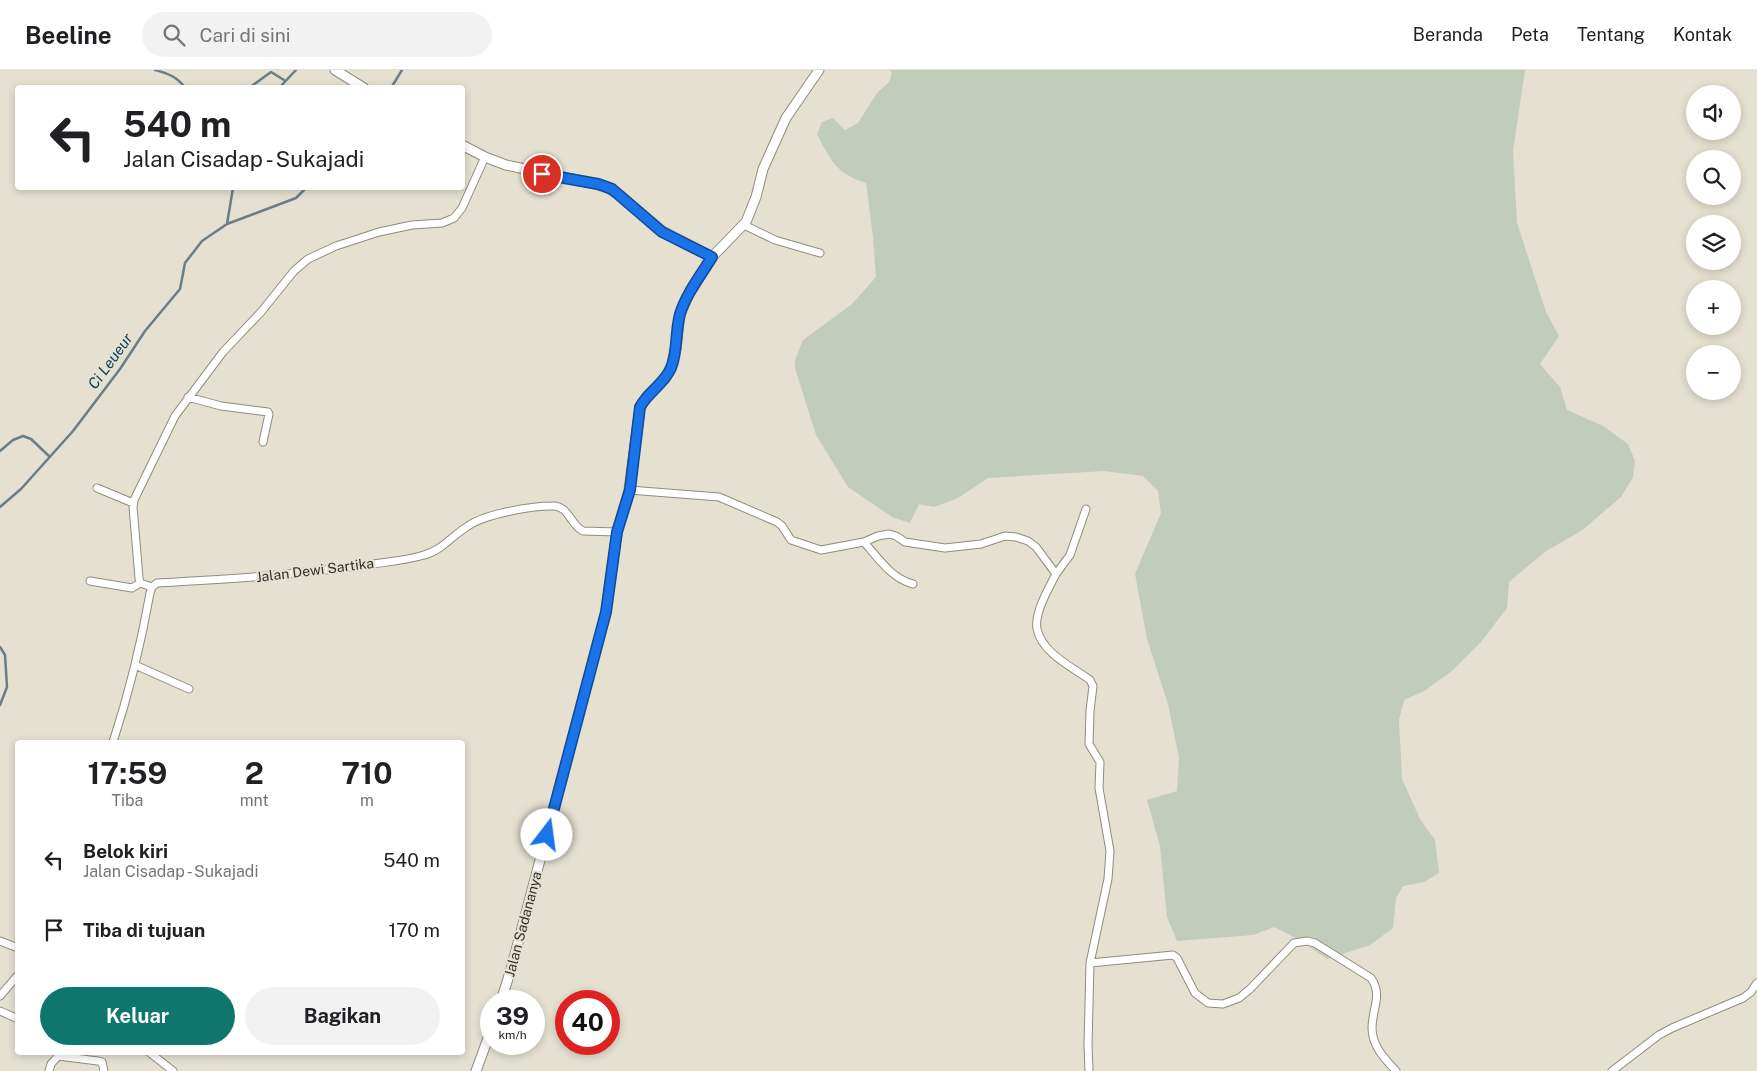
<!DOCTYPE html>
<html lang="id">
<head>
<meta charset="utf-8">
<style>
	:root { --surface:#fff; --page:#f2f2f2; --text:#202124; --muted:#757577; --line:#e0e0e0; --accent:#0f766e }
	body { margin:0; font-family:"Public Sans",sans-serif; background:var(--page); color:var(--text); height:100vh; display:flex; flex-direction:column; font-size:19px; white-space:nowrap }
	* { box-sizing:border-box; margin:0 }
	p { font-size:16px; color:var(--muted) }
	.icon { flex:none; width:28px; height:28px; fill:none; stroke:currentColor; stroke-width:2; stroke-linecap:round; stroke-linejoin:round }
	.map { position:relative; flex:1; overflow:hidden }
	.drawer { position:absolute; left:15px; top:670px; width:450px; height:315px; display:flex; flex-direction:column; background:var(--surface); border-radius:5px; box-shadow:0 2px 8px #0003 }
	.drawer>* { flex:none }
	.hud { position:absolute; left:15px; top:15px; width:450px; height:105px; border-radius:5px; box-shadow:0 2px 8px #0003; background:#fff; color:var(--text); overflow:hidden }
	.fabs { position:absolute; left:1686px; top:15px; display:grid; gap:10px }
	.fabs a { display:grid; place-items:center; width:55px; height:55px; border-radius:50%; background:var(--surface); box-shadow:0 2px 8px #0003; font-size:25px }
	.speed { position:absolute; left:480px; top:920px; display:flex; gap:10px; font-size:25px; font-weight:700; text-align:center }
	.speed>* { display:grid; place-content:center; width:65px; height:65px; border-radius:50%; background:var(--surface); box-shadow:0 2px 8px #0003; line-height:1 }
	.speed small { font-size:12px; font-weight:400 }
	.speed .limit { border:8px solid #d22; background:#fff; color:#111 }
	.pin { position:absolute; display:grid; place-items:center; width:42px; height:42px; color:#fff; margin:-21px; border:2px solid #fff; border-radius:50%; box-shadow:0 1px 5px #0007 }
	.me { position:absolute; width:55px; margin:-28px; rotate:15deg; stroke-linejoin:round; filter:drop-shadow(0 0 4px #0008) }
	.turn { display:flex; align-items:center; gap:18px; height:105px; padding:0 25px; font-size:22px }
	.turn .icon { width:65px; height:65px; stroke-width:2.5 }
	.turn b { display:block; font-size:35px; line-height:42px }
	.eta { display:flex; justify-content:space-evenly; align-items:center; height:85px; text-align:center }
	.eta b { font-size:30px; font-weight:700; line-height:35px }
	.cta { display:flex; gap:10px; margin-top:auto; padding:10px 25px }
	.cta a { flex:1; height:58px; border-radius:30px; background:var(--accent); color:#fff; font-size:20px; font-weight:700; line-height:58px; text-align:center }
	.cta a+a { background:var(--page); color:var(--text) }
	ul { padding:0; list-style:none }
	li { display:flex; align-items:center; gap:15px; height:70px; padding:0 25px }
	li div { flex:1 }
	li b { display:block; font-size:19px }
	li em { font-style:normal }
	header { display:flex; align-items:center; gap:30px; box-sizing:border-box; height:70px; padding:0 25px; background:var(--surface); border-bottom:1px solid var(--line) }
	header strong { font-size:24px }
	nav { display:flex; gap:28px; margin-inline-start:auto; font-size:18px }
	.search { width:350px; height:45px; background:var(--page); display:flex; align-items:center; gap:12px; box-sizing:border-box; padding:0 18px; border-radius:28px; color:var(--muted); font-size:19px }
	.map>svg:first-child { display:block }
	.green { fill:#c1ccba }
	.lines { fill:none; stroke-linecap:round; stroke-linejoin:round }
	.stream { stroke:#6a7e8a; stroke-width:2.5 }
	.minor-casing { stroke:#908c7d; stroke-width:9 }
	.tertiary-casing { stroke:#908c7d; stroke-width:11 }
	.minor { stroke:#fff; stroke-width:7 }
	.tertiary { stroke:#fff; stroke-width:9 }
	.route-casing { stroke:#114b97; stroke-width:12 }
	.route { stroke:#1a73e8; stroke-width:9 }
	.labels { text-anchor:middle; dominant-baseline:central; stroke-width:4.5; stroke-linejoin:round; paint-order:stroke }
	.street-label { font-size:14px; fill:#313029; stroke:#e5e0d0 }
	.water-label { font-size:15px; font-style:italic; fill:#053e5c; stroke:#e5e0d0 }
</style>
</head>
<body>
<header>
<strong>Beeline</strong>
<div class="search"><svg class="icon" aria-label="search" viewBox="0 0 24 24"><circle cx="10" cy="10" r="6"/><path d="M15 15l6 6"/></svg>Cari di sini</div>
<nav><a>Beranda</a><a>Peta</a><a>Tentang</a><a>Kontak</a></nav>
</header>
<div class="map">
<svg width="1757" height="1001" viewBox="0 0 1757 1001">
	<rect width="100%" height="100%" fill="#e5e0d0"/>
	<path class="green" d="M890,0H1525L1513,81L1517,153L1546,242L1559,266L1540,294L1560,317L1567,340L1603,356L1628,374L1635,391L1633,407L1621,427L1581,461L1546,481L1509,512L1507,538L1481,572L1452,601L1424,621L1404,630L1399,650L1402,709L1420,749L1435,770L1439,803L1424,812L1403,816L1396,828L1393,858L1370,875L1327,889L1298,869L1274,857L1253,865L1177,871L1167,847L1160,776L1147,730L1177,721L1179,688L1168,634L1147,569L1135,504L1161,443L1158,421L1143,406L1104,401L988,408L958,428L934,437L919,434L910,453L892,447L848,417L816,365L795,298V290L803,270L852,234L876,207L873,167L866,113C837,104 830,90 817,64L822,52L833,48L845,60L858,53L877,23L889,12L892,3Z"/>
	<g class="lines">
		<path class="stream" d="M155,0C167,3 178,7 185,18
			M249,18L271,2L284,10
			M279,18L296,0
			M391,18L402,0
			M227,154L233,118
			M0,381L13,370L23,366L31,369L50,387
			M0,437L21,419L73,361L120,299L145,261L180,219L185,193L202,171L227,154L296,128L306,118
			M0,577L5,585L7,617L0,635"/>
		<defs>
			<path id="minor" d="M744,155L775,170L820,183
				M188,327L221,336L268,342L269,344L263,372
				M97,418L133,433
				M629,420L719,427L777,452L782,456L791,470L821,480L864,472L878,466L889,464L896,466L905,472L945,478L981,474L1005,466L1016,467L1028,471L1036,477L1056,504C1049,518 1034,543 1037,559C1042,583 1072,597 1090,610L1093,616L1090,641L1089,674L1100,692L1099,718L1110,781L1108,809L1090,893L1088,975L1089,1001
				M864,472C878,488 892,509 913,514
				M1056,504L1070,485L1086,439
				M90,511L132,518L140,513
				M152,517L140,513L139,508L133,437L134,430L175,346L223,282L261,242L294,201L308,189L336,176L379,162L412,155L442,153L454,148L462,138L485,87
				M135,595L189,619
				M113,672C129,623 141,574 150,523L152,517L157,513C228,509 295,505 365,495C384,492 405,491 424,485C441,481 453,465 468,456C485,444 531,436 552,436C569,435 570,455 583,461L617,462
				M0,871L18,878
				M1090,893L1173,885L1177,888L1195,923L1208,933L1223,934L1239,928L1250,919L1294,873L1307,871L1315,873L1371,908C1383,925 1372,939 1372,958C1372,976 1385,989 1396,1001
				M0,926L18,905
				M0,941L18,949
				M149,982L173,1001
				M58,986L98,991L102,992L104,1001
				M49,1001L51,994L61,983
				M1612,1001L1659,965L1672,958L1743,928L1751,922L1757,913"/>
			<path id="tertiary" d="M335,0L364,18
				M462,75L485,87L506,95L605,116L621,126L662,161L712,187
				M501,931L511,899L606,542L617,462L629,420L640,337L647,326L665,309L672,294L676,279L680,244L689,224L712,187L746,152L756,127L763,99L786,48L819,0
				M476,1001L491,960"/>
		</defs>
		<use href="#minor" class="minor-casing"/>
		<use href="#tertiary" class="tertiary-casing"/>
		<use href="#minor" class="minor"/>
		<use href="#tertiary" class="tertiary"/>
	</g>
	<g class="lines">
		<defs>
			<path id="route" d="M542,104L598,114L612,119L662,162L712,187C701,205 686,224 680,244C675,262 678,281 671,298C664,314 648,322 640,337L630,420L617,462L606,542L547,765"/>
		</defs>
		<use href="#route" class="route-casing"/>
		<use href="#route" class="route"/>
	</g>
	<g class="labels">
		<g class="street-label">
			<text transform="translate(315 500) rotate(-7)">Jalan Dewi Sartika</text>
			<text transform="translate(523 854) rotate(-75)">Jalan Sadananya</text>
		</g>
		<g class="water-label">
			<text transform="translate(110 291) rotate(-54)">Ci Leueur</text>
		</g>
	</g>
</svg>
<div class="fabs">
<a><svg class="icon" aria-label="sound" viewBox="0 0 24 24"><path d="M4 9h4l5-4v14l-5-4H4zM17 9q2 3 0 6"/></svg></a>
<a><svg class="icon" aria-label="search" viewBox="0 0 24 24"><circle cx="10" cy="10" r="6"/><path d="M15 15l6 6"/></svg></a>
<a><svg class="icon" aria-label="layers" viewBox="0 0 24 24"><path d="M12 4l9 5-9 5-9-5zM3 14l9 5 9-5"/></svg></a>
<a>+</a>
<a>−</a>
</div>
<div class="speed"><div>39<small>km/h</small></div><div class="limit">40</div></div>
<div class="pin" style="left:542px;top:104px;background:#d93025"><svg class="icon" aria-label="arrive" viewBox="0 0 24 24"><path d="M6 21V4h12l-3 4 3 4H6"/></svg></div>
<svg class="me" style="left:547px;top:765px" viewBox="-20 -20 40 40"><circle r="19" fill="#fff"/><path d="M0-13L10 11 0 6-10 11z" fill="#1a73e8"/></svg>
<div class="hud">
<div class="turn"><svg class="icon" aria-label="left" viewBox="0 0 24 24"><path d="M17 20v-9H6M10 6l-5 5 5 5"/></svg><div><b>540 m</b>Jalan Cisadap - Sukajadi</div></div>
</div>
<section class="drawer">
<div class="eta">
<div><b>17:59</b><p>Tiba</p></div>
<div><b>2</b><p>mnt</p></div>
<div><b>710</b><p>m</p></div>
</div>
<ul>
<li><svg class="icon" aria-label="left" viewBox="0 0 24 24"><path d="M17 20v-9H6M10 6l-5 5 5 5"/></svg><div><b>Belok kiri</b><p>Jalan Cisadap - Sukajadi</p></div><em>540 m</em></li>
<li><svg class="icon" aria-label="arrive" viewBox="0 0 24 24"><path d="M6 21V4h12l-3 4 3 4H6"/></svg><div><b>Tiba di tujuan</b></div><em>170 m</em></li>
</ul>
<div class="cta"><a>Keluar</a><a>Bagikan</a></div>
</section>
</div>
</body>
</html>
